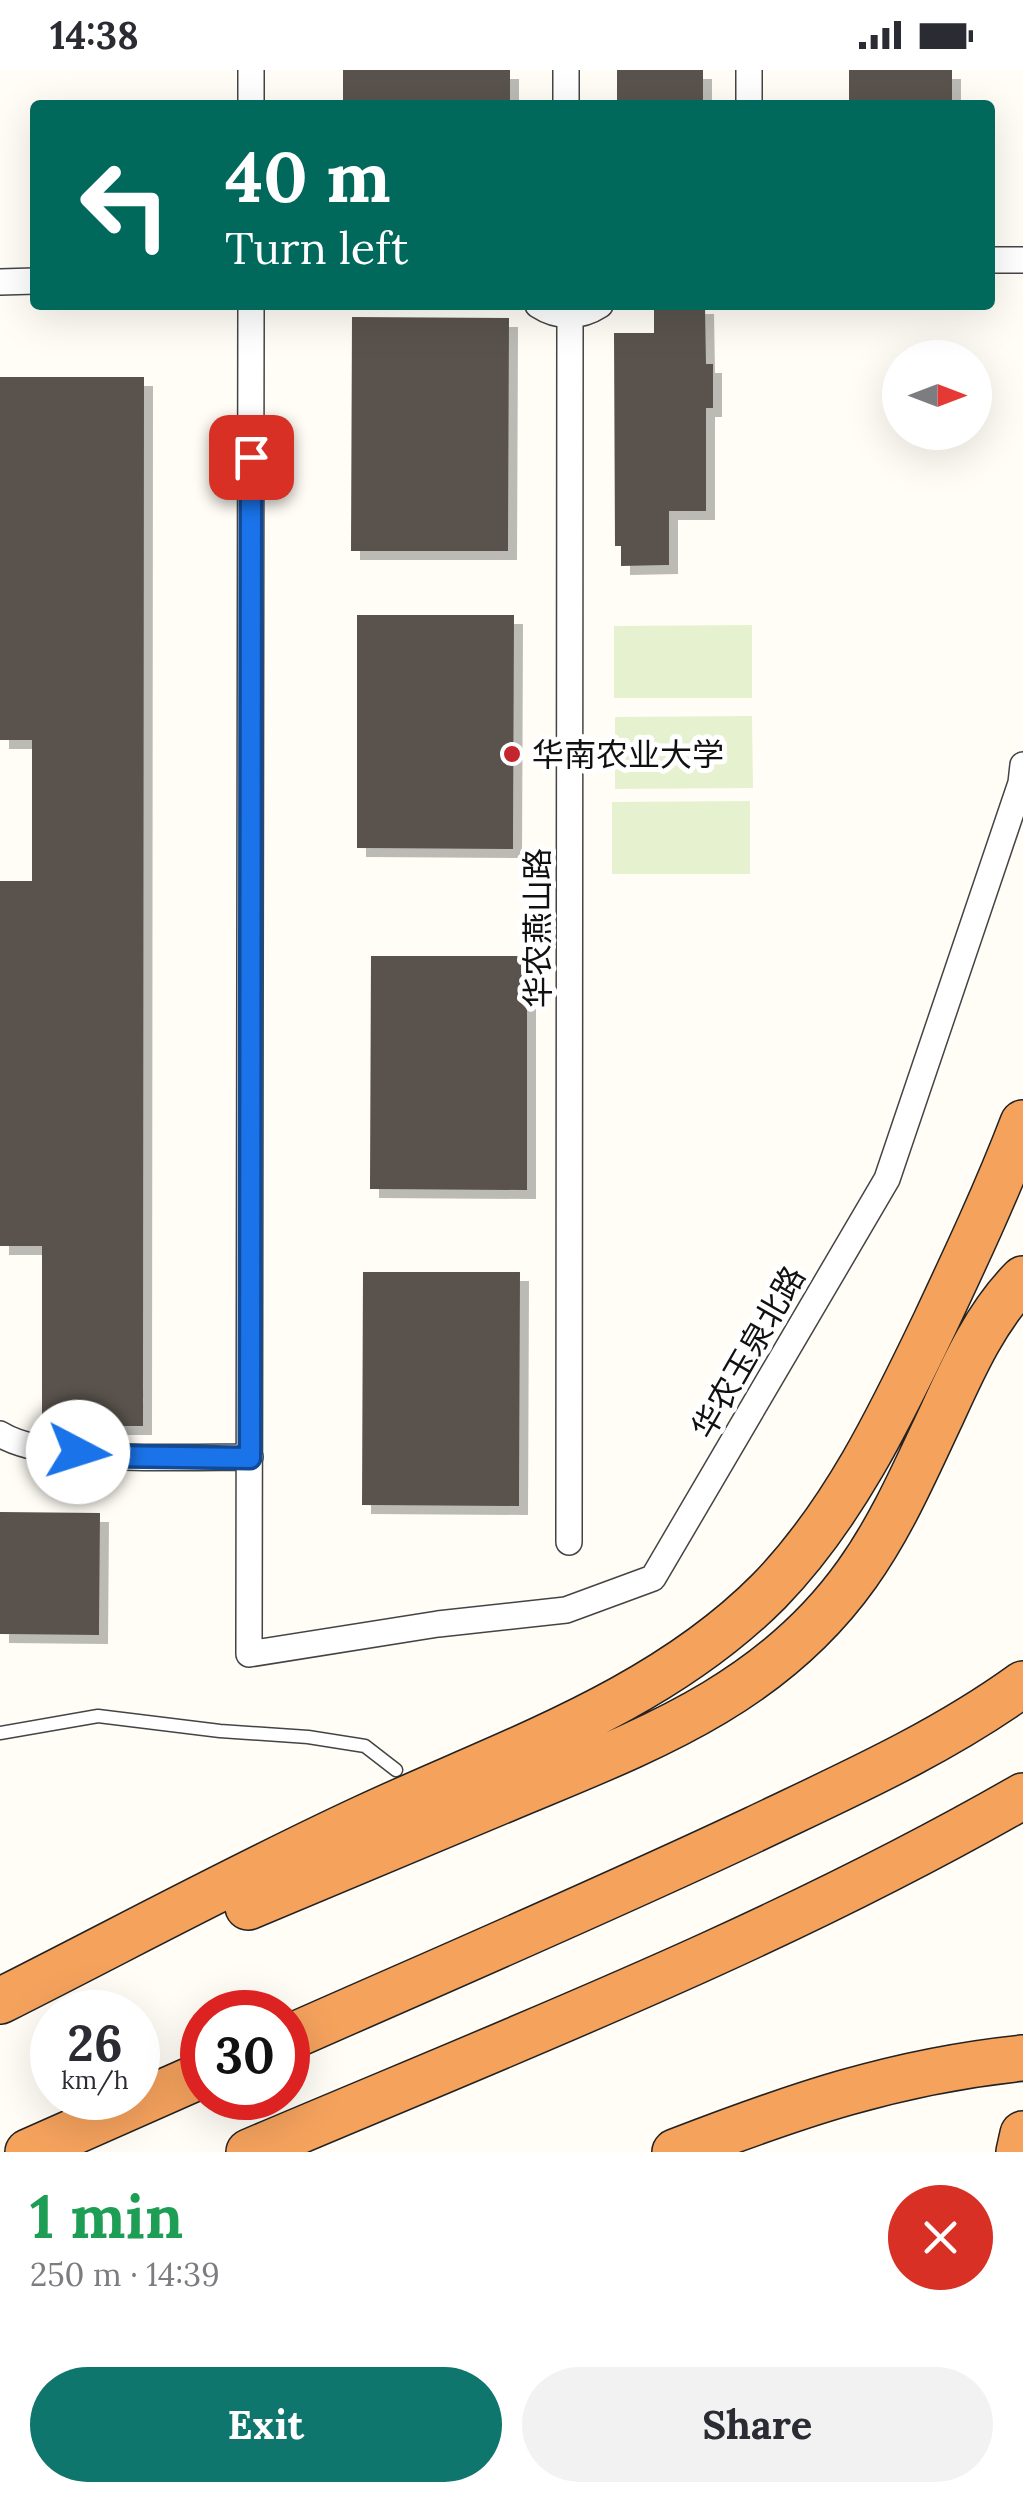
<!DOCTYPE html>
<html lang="en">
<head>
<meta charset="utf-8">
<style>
	:root { --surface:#fff; --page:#f2f2f3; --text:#2b2b33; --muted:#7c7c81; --accent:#0f766e }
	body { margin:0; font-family:Lora,"Noto Sans SC",serif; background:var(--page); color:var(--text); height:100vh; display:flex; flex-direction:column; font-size:38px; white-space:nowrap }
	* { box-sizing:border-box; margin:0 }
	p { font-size:32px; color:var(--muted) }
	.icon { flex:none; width:55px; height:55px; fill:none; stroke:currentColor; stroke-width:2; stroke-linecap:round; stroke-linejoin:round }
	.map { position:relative; height:2082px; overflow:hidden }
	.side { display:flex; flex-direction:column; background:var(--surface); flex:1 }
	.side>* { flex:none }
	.banner { position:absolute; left:30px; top:30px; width:965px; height:210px; border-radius:10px; box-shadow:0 10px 40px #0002; background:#00695c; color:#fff; overflow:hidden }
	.needle { width:65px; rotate:90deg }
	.controls { position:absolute; left:882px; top:270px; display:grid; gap:20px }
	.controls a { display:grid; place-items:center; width:110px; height:110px; border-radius:50%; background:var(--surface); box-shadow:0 10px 40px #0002; font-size:50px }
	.speed { position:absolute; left:30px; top:1920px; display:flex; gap:20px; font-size:50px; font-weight:700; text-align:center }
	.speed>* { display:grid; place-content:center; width:130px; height:130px; border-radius:50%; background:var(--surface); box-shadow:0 10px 40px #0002; line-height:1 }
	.speed small { font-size:25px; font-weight:400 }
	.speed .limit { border:15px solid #d22; background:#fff; color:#111 }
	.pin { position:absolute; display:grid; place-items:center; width:85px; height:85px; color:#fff; margin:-42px; border-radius:20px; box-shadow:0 5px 15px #0006 }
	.me { position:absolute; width:110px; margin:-55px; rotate:95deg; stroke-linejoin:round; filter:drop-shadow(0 0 8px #0008) }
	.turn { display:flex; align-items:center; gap:35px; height:210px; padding:0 30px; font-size:45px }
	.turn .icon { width:130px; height:130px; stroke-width:2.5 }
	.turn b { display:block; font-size:70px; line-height:85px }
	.round { display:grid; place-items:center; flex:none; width:105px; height:105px; border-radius:52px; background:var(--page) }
	.summary { display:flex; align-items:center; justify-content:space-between; height:170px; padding:0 30px }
	h1 { font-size:60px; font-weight:700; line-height:75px; color:#1e9e55 }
	.action { display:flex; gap:20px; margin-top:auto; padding:20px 30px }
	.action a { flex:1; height:115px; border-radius:60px; background:var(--accent); color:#fff; font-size:40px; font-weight:700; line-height:115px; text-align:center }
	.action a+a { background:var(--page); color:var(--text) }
	.status { display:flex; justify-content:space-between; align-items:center; height:70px; padding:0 50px; background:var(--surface); direction:ltr }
	.status svg { height:28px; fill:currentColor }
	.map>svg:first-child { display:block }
	.pitch { fill:#e6f2cf }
	.building { fill:#5a524d; filter:url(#shadow) }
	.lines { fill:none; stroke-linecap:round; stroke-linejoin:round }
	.lane-casing { stroke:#444; stroke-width:15 }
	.street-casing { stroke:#444; stroke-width:28 }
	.highway-casing { stroke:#222; stroke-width:48 }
	.lane { stroke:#fff; stroke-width:12 }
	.street { stroke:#fff; stroke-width:25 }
	.highway { stroke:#f5a25d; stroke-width:45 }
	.route-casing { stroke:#114b97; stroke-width:25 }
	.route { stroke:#1a73e8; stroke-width:18 }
	.poi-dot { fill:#c4262e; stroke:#fff; stroke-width:4 }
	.labels { text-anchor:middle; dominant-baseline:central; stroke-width:10; stroke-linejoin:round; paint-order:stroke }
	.poi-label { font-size:32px; fill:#111; stroke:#fff; text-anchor:start }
	.street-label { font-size:32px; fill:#111; stroke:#fff }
</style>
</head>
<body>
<div class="status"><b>14:38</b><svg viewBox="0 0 49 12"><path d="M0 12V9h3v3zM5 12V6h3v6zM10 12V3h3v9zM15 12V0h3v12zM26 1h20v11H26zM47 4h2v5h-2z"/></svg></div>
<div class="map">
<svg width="1023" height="2082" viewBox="0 0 1023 2082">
	<defs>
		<filter id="shadow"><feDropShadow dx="9" dy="9" stdDeviation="0" flood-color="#0004"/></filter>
	</defs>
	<rect width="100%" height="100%" fill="#fffdf5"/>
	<path class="pitch" d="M752,555V628H614V556Z
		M752,646L753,718L615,719V647Z
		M750,731V804H612V732Z"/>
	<path class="building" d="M343,0H510V35H343Z
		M617,0H703V35H617Z
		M849,0H952V35H849Z
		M654,235H705L706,294H713V338H706V441H669V495L621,496V476H615L614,263H654Z
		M352,247L509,248L508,481H351Z
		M0,307H144L143,1356H42V1176H0V811H32V670H0Z
		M357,545H514L513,779L357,778Z
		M371,886H527V1120L370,1119Z
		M363,1202H520L519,1436L362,1435Z
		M0,1442L100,1443L99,1565L0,1564Z"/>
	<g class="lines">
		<defs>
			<path id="lane" d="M0,1663L98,1646L220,1661L308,1667L365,1676L396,1700"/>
			<path id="street" d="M566,0V35
				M251,35V0
				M749,35V0
				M990,190H1023
				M0,212L35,211
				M251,235L249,1584L438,1554L566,1540L653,1508L887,1109L1021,713L1023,695
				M538,235C558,248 580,248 600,235
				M0,1364C48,1394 189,1387 250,1387
				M569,1472L570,245"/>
			<path id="highway" d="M248,1837C334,1801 420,1765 506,1729C639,1673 769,1628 857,1504C892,1455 916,1399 942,1344C963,1298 986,1246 1023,1209
				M0,1931C121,1870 241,1805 364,1748C503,1683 658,1633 769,1521C843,1445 890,1347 935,1253C966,1187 997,1121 1023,1053
				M288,1968C444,1899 600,1832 755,1759C847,1715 940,1674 1023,1614
				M28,2082L202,2005
				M249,2082C510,1971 776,1868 1023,1726
				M675,2082C794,2036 895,2001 1023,1988
				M1019,2082L1023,2064"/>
		</defs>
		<use href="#lane" class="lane-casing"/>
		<use href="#street" class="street-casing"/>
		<use href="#highway" class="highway-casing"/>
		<use href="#lane" class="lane"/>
		<use href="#street" class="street"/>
		<use href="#highway" class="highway"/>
	</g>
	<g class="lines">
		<defs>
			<path id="route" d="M78,1382L109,1386L250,1388L251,387"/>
		</defs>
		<use href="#route" class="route-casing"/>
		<use href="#route" class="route"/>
	</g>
	<circle class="poi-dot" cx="512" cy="684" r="10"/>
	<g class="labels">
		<g class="poi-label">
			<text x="532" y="684">华南农业大学</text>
		</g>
		<g class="street-label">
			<text transform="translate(537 858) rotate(-90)">华农燕山路</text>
			<text transform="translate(748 1282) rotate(-60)">华农玉泉北路</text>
		</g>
	</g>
</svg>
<div class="controls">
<a><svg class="needle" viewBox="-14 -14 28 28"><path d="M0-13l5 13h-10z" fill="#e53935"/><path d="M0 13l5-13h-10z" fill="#7c7c81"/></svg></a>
</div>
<div class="speed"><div>26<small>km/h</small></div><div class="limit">30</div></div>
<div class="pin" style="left:251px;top:387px;background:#d93025"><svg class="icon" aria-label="arrive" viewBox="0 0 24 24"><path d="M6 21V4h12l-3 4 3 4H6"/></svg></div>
<svg class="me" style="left:78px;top:1382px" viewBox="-20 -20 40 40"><circle r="19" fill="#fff"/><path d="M0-13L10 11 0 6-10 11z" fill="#1a73e8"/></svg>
<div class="banner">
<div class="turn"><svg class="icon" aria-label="left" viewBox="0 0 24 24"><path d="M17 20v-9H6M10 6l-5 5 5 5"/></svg><div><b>40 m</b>Turn left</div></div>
</div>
</div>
<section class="side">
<div class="summary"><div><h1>1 min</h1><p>250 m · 14:39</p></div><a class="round" style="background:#d93025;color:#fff"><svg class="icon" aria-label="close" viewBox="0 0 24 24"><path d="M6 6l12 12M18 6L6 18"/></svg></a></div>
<div class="action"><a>Exit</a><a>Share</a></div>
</section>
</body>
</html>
